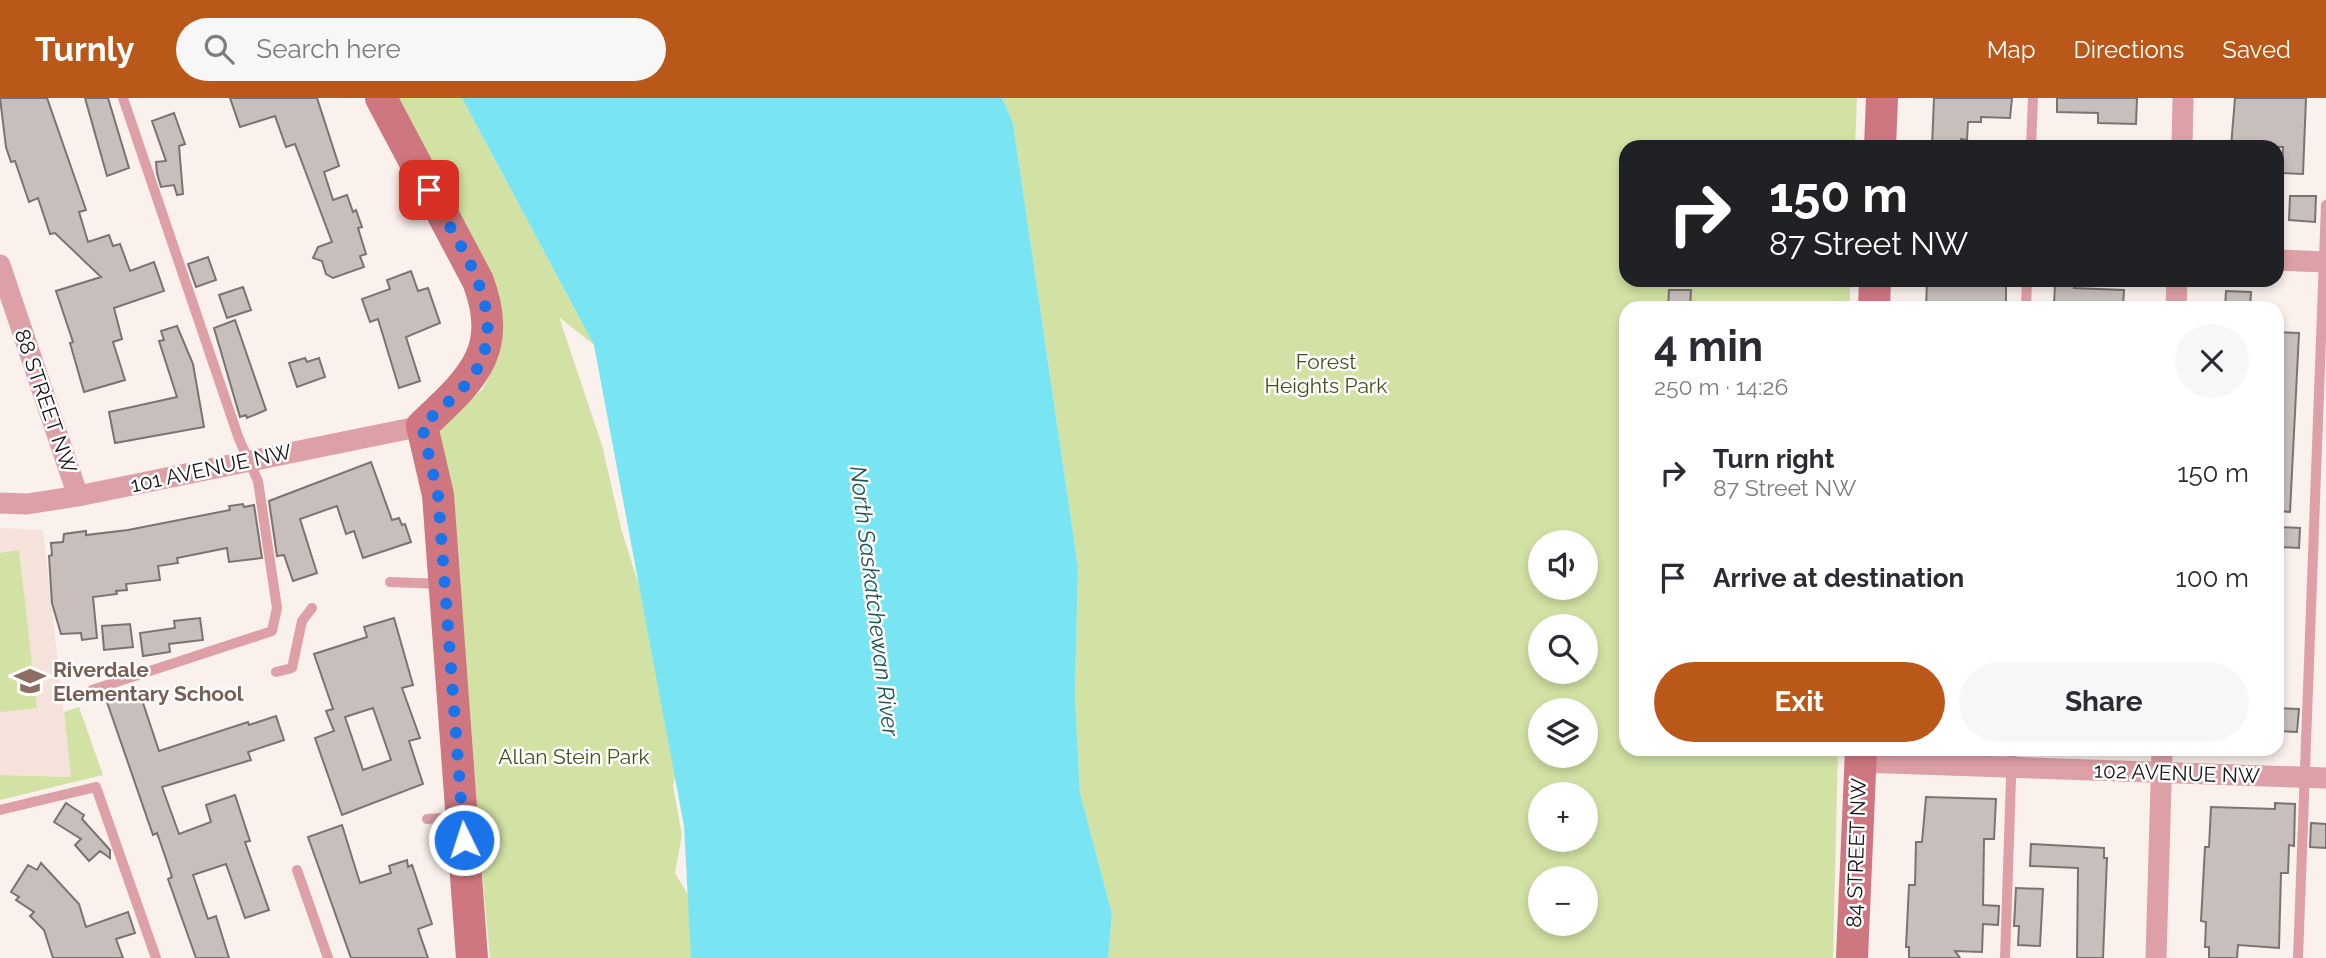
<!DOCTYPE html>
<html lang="en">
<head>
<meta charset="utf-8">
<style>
	:root { --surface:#fff; --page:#f7f7f7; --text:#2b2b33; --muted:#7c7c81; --accent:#b95818 }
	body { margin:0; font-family:Raleway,sans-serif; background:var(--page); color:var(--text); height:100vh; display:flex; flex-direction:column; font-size:26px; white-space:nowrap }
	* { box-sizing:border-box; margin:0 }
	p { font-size:23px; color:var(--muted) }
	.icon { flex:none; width:38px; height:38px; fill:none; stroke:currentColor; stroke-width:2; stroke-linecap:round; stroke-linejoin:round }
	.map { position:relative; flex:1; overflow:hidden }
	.details { position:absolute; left:1619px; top:203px; width:665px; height:455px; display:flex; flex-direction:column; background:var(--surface); border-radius:21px; box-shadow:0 4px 10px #0003 }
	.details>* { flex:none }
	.banner { position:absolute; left:1619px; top:42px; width:665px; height:147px; border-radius:21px; box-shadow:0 4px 10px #0003; background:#202124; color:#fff; overflow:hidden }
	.fabs { position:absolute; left:1528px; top:432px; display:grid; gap:14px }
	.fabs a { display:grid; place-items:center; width:70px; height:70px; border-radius:50%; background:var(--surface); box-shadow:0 4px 10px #0003; font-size:35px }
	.pin { position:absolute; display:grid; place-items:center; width:60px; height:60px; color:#fff; margin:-30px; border-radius:14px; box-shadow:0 4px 10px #0006 }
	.me { position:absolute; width:77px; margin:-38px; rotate:356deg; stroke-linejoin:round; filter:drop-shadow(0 0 5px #0008) }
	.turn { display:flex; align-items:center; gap:24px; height:147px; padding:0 35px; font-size:32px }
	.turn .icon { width:91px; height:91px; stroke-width:2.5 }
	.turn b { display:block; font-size:49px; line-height:60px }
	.round { display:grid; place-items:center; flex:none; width:74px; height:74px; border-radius:37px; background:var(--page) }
	.head { display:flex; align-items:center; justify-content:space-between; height:119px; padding:0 35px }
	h1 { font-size:42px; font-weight:700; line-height:52px }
	.primary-button { display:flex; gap:14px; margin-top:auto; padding:14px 35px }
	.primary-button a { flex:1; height:80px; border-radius:42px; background:var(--accent); color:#fff; font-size:28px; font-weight:700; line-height:80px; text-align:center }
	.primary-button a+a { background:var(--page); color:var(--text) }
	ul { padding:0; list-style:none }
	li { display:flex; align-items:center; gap:21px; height:105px; padding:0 35px }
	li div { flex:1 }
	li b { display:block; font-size:26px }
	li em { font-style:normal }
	header { display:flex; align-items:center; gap:42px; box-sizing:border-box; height:98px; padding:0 35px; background:var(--accent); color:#fff }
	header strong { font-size:33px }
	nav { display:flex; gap:38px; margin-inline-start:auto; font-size:24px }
	.search { width:490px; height:63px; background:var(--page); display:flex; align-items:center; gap:18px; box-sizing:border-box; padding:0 24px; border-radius:38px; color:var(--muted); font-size:26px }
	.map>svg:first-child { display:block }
	.built { fill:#f4e2db }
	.green { fill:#d2e2a4; fill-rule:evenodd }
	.water { fill:#79e5f2 }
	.building { fill:#c8bfbc; stroke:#7c7371; stroke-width:2; fill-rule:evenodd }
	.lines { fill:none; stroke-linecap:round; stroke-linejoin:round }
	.lane { stroke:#dda0a6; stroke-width:10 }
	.street { stroke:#dda0a6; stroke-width:21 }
	.secondary { stroke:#ce7781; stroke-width:32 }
	.route { stroke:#1a73e8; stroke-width:12; stroke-dasharray:0 21.6 }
	.labels { text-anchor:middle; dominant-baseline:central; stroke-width:5; stroke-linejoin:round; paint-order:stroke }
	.park-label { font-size:21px; fill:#455019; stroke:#fff }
	.street-label { font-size:21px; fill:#191615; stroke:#fff }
	.education-label { font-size:21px; font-weight:bold; fill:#785e54; stroke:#fff; text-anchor:start }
	.water-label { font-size:23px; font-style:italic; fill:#235459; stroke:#fff }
</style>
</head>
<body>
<header>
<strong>Turnly</strong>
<div class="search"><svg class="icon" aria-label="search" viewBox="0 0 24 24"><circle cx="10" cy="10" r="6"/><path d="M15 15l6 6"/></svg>Search here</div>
<nav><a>Map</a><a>Directions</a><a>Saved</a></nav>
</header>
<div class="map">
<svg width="2326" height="860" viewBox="0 0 2326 860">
	<rect width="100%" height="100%" fill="#faf0ec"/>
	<path class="built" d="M0,430L43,432L71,679L0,677Z"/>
	<path class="green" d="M398,0H462L594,247L559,219L602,347L622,434L654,535L676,674L673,688L682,737L675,775L690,800L694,860H490L471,655L436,343L445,323L483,291L499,258L497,189Z
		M1002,0H1857L1855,49H1626V182H1850V210H1626V651H1838L1833,860H1108L1112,816L1080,696L1075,599L1078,469L1013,25ZM1540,444H1586V490H1540ZM1540,528H1586V574H1540ZM1540,612H1586V658H1540ZM1540,696H1586V742H1540ZM1540,780H1586V826H1540Z
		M19,452L37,610L0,614V455Z
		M79,609L103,677L0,702V677L71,679L64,614Z"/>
	<path class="water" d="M462,0H1002L1013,25L1078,469L1075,599L1080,695L1112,816L1108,860H691L684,728L594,247Z"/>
	<path class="building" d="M0,0H47L86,112L79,114L88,144L109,137L113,148L120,146L130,173L154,164L164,193L114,210L122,241L113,244L125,282L84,294L70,245L73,244L56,193L101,179L55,135L50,136L38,100L29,104L15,63L11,64L6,49Z
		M85,0H108L129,70L107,78Z
		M230,0H317L339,68L324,74L333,102L347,97L353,114L356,112L362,129L358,130L366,156L360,158L364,169L333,180L326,176L322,163L313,160L318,149L332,144L295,46L286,49L275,18L240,29Z
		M1934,0H2012L2010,20L1981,19V24H1968L1967,42L1961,41L1960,49H1932Z
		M2057,0H2137L2136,26L2098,25V15L2057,14Z
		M2235,0H2306L2303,76L2282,75L2283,49H2231Z
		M174,15L185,46L179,48L183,96L177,97L174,87L161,89L157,75L156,64L166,63L152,23Z
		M2290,98H2316L2315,124L2289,122Z
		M208,159L216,182L196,189L188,166Z
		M411,173L418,193L428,190L440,225L406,239L420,283L399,290L378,221L370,224L362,201L390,191L387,182Z
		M1927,183L2006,185V210H1926Z
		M2055,186L2075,187L2074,190L2124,192L2123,210L2054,207Z
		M243,189L251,212L227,220L219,197Z
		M1669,192H1691L1690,210H1668Z
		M2226,193L2251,194L2250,210H2225Z
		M235,222L266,312L247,320L246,317L240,319L214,230Z
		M177,228L193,266L204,329L115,345L109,314L177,299L159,243L164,242L161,233Z
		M2277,234L2299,235L2290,414L2277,413Z
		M305,260L307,264L319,260L325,279L297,289L289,265Z
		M371,364L392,422L399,420L402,427L405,426L411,444L363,460L354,433L346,436L337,408L300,421L317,475L293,483L284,457L277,458L269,403Z
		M243,406L244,409L254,407L262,460L229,464L227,450L177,460L178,465L158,468L160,482L126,486L127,492L116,493L117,496L93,499L97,540L82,542L81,535L61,536L52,505L49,458L52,457L51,445L63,444L64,436L86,433V437L128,432L230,412L229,408Z
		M2280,429L2300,430L2299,450L2279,449Z
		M200,520L203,542L169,546L170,554L143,558L140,535L175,530L174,523Z
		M394,520L413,587L402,590L420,640L409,643L423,686L342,717L315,640L334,633L326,613L333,611L314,556L367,539L364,529ZM373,610L391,662L363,672L345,619Z
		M130,526L133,549L104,552L102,528Z
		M139,593L159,653L248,624L249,627L276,618L284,642L248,654L251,662L162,689L179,736L211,724L206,707L235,697L250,743L245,744L269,812L245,820L226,766L193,777L208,821L216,818L229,860H196L168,781L172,779L165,758L157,735L153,737L107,604Z
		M2277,610L2299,611L2297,634L2277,633Z
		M1926,699L1996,701L1994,741H1984L1983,807L1999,808L1998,827L1983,826L1982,854L1955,853L1960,860H1909V849H1906L1909,787H1915L1916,744H1922Z
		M66,705L84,717L82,721L110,752V760L100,753L89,763L75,747L81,741L54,724Z
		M2275,705L2295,706L2294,748L2289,747L2288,775H2281L2279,850L2238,847L2237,860H2209V849H2205L2206,824L2201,823L2205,749H2209L2211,709L2275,711Z
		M2311,725L2326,726V750L2310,749Z
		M342,727L360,785L391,775L389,768L407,762L408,769L412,767L432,826L418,831L428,860H351L308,739Z
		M2031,746L2104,750V760H2107L2103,860H2077L2078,770L2030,768Z
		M41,765L79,806L86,829L128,814L135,835L116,841L123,860H53L44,832L30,818L34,814L16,802L19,799L11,794L28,767L37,772Z
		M2016,790L2043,791L2040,848L2018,847L2019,828H2014Z"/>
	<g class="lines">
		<path class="lane" d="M2031,49L2033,0
			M2026,210L2027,182
			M390,484L442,486
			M276,574L292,570L302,523L312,510
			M92,592L272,533L277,510L258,383L239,341L123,0
			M0,712L96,689L156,860
			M427,721L459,719
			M297,772L328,860
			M2005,860L2012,651
			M2298,860L2326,107"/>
		<path class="street" d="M2182,49L2183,0
			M2277,162L2326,164
			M0,167L78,398
			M2176,210L2177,182
			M0,405L27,406L78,398L422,328
			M1860,664L2326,680
			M2156,860L2162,651"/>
		<path class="secondary" d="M381,0L478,183C505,255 470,282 422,328L438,397L472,860
			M1880,49L1882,0
			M1874,210L1875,182
			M1852,860L1861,651"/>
	</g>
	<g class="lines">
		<path class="route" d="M429,92C455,141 507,207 480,265C469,290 441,309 422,328L438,397L464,742"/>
	</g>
	<defs>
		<symbol id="school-bare" viewBox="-9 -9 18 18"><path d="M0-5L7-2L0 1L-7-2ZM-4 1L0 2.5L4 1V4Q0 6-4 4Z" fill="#8d6e63" stroke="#fff" stroke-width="2.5" paint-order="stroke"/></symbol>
	</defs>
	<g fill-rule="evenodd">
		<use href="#school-bare" x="8" y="561" width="44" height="44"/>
	</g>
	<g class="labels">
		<g class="park-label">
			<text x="1326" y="263">Forest<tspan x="1326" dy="24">Heights Park</tspan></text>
			<text x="574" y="658">Allan Stein Park</text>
		</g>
		<g class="street-label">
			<text transform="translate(46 303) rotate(71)">88 STREET NW</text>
			<text transform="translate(211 370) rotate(-12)">101 AVENUE NW</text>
			<text transform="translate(2177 675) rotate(2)">102 AVENUE NW</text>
			<text transform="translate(1856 755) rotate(-88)">84 STREET NW</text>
		</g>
		<g class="education-label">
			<text x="53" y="571">Riverdale<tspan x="53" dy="24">Elementary School</tspan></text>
		</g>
		<g class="water-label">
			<text transform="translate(875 503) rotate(83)">North Saskatchewan River</text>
		</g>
	</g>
</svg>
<div class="fabs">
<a><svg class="icon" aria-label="sound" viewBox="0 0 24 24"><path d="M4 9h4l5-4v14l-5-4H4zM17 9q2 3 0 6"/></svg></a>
<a><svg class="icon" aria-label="search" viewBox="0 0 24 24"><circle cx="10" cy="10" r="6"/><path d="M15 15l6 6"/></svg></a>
<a><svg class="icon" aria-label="layers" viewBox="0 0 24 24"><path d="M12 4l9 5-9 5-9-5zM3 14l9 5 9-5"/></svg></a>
<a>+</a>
<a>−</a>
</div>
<div class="pin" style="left:429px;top:92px;background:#d93025"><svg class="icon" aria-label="arrive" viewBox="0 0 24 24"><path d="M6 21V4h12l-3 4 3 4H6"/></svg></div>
<svg class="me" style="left:464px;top:742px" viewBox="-20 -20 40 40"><circle r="17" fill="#1a73e8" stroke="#fff" stroke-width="3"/><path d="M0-11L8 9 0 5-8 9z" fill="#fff"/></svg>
<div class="banner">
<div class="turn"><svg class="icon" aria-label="right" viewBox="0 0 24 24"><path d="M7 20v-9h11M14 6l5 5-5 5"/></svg><div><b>150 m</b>87 Street NW</div></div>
</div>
<section class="details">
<div class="head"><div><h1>4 min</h1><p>250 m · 14:26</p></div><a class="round"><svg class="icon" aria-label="close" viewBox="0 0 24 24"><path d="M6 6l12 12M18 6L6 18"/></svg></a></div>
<ul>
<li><svg class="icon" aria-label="right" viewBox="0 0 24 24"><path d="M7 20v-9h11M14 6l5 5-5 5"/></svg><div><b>Turn right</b><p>87 Street NW</p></div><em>150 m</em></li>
<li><svg class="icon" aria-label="arrive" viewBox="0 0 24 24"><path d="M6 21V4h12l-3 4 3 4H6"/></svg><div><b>Arrive at destination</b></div><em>100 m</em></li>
</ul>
<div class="primary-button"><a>Exit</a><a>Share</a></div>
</section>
</div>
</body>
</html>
